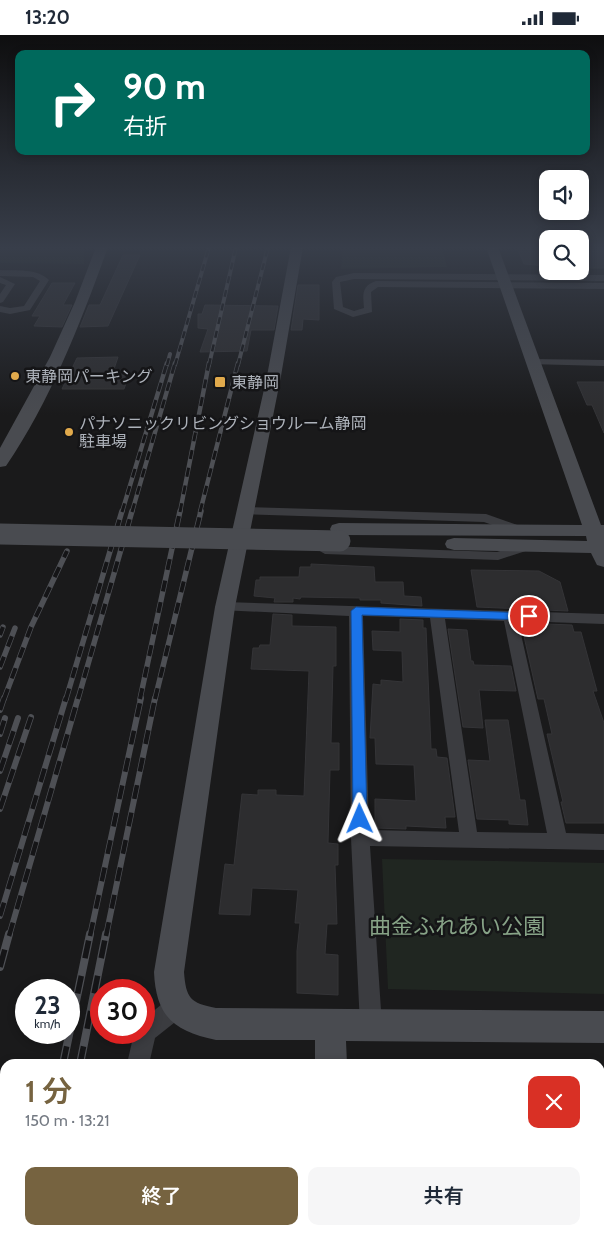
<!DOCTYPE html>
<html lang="ja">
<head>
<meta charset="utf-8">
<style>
	:root { --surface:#fff; --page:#f6f6f7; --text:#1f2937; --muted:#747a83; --accent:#766340 }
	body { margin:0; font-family:Cabin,"Noto Sans JP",sans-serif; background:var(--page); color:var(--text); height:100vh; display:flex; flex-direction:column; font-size:19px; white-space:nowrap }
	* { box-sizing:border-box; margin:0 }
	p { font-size:16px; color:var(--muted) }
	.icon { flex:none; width:28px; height:28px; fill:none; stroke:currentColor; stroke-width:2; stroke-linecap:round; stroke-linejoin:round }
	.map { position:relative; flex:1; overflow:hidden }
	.details { position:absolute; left:0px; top:1024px; width:605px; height:176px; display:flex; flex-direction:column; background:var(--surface); border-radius:15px 15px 0 0; box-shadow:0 2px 8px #0003 }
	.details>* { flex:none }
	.guide { position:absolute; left:15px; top:15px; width:575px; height:105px; border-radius:10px; box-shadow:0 2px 8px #0003; background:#00695c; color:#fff; overflow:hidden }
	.controls { position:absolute; left:539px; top:135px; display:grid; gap:10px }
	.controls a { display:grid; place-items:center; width:50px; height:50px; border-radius:10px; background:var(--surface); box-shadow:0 2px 8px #0003; font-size:25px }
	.speed { position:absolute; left:15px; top:944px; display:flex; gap:10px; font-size:25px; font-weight:700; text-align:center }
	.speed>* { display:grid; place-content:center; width:65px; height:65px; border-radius:50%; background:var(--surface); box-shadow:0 2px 8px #0003; line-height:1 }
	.speed small { font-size:12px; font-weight:400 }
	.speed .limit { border:8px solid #d22; background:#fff; color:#111 }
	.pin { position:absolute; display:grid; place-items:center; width:42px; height:42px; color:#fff; margin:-21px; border:2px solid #fff; border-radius:50%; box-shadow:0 1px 5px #0007 }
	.me { position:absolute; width:55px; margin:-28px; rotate:359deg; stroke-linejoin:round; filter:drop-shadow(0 0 4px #0008) }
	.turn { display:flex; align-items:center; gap:18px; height:105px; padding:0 25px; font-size:22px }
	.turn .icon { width:65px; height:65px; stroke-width:2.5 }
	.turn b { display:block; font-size:35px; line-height:42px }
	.round { display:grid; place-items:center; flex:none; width:52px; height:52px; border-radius:10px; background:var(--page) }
	.head { display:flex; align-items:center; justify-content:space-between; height:85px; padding:0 25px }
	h1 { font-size:30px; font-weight:600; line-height:38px; color:var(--accent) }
	.primary-button { display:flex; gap:10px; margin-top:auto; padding:10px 25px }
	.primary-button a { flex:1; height:58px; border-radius:10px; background:var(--accent); color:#fff; font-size:20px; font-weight:600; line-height:58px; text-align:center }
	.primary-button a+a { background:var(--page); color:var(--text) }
	.status { display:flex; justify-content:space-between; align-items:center; height:35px; padding:0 25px; background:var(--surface); direction:ltr }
	.status svg { height:14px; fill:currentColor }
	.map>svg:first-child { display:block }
	.green { fill:#202621 }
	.building { fill:#2d2d2f; stroke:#343437 }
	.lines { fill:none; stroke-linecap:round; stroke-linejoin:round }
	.street { fill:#3b3c40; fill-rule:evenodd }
	.secondary { fill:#494b50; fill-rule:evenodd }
	.rail-far4-casing { stroke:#4e5055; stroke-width:4 }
	.rail-far3-casing { stroke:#4e5055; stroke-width:4.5 }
	.rail-far2-casing { stroke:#4e5055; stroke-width:5.5 }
	.rail-far1-casing { stroke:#4e5055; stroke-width:6 }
	.rail-casing { stroke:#4e5055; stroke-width:8 }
	.rail-far4 { stroke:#151517; stroke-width:2.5; stroke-dasharray:7; stroke-linecap:butt }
	.rail-far3 { stroke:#151517; stroke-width:3; stroke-dasharray:9; stroke-linecap:butt }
	.rail-far2 { stroke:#151517; stroke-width:4; stroke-dasharray:11; stroke-linecap:butt }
	.rail-far1 { stroke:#151517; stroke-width:4.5; stroke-dasharray:14; stroke-linecap:butt }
	.rail { stroke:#151517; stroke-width:5.5; stroke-dasharray:18; stroke-linecap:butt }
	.secondary-bridge { stroke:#494b50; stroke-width:21 }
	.route { fill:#1a73e8; stroke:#114b97 }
	.poi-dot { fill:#e1aa4c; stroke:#151517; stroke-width:2 }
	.labels { text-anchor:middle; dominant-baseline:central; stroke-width:5; stroke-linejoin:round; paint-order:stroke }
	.far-poi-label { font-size:16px; fill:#adb2ba; stroke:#151517; text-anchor:start }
	.near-park-label { font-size:22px; fill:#87a387; stroke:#151517 }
</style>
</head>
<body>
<div class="status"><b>13:20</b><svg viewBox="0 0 49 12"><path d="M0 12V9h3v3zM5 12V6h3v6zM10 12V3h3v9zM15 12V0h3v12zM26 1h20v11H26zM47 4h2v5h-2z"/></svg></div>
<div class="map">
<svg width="604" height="1199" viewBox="0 0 604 1199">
	<rect width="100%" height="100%" fill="#1a1a1b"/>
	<path class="green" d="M0,212H84V229L0,228Z
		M343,212H442L447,232L341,234Z
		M382,824L604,828V959L388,954Z"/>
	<path class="building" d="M517,212H548V231L524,229Z
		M580,212H604V233H583L580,227Z
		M123,220H140L108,291L80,292L89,270H100Z
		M52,248H75L63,270H72L62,292L34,291L40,281H32Z
		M298,250H319V285L303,284L302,295H291Z
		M205,270L278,271L274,295H251L247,316L200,317L208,294L198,293V279H202Z
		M118,322L112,340H129L124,354H62L77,323Z
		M577,347H604V398L592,370H587Z
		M311,529L374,532L375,547H403L404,561L421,562L422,571L381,568V565H360V563L301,562L300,564L293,563V567H274L275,563L254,561L256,545H260V542H299L300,532H311Z
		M471,535L539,536L560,547L568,576L477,572Z
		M273,579L292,580V591L336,592V631H333L331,708H339V735H330L328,808L338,809V830H335L337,889H327L325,919L338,920V960L297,958V916L300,888H295L298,855L252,853L250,880L219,879L225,829L234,830L242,759L258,760V755H276V760L304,761L309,636L251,634L253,613H259L260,610H270Z
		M400,584L423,585V593H426L431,714H436L437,722L447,723L455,782H445L446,793L406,791V794L375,793V764L416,766L414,730L376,729L375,703H370L373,649L381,650V645L403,647L402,616L373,615L372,596L400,597Z
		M521,588L572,590L574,597H581L597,656H593L604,688V788H566L561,767H563L547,699H552L544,664H538Z
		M448,594L467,595L471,626H473L474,630L511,631L516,656L479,655L483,693L463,692Z
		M485,685H508L520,765H525L528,790L509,789V785L477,784L468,725L490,726Z"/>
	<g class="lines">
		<path class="street" d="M0,235C16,236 37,233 49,245L30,275L10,279L0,277V271L10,273L24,271L40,246L33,242L0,241Z
			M354,238L604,240V246L354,244L340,247L343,272L354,276L364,273C363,260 361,251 376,246L604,248V254L378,252L371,257L372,277L353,282L334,274L332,247L336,242Z
			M0,242L15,249L3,267L0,268V259L6,250L0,248Z
			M533,324L604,325V331L529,329L528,327Z
			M244,472L486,479L523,492L525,495L518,499L484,487L239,479L238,476L239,473Z
			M527,507L532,508L534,511L532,514L498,525L325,519L318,515L325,511L497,517Z
			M225,567L604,579V589L518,586L566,798L604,799V815L370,811L382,990L379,998L371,1001L363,998L360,990L351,803L349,581L220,575L218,572L220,569ZM363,581L430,583L459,797L369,795ZM445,584L504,586L547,798L477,797Z
			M176,961L184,964L187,972L184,980L155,1003L149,1029H127L134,998H144V984L168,964Z
			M99,1195H125V1199H99Z"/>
		<path class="secondary" d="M96,212H108C81,287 51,365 6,431L0,432V413L50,322L75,267Z
			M291,212H303L281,341L235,572L184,937C186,963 190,968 216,973L604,976V1008L346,1006L347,1029H315V1005H216C174,996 156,982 154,937L215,572L267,341Z
			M486,212H498L601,490H604V532L597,530L591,518L454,515L447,513L445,509L447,505L454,503L587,506L586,501L339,500L332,498L330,494L332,490L339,488L582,490Z
			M314,1195H350V1199H314Z"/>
		<defs>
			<path id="rail-far4" d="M167,330L170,319
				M175,330L209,212
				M209,330L236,212
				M238,330L268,212"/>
			<path id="rail-far3" d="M122,477L167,328
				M132,477L175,328
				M180,477L209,328
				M200,477L238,328"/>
			<path id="rail-far2" d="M0,600L3,592
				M0,632L15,593
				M4,664L31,592L67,516
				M66,664L122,476
				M78,664L132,476
				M140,664L180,476
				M155,664L201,476"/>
			<path id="rail-far1" d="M0,675L4,663
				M0,699L5,683
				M0,736L18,683
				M0,774L31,682
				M0,881L66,663
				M9,901L78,663
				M90,901L141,663
				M106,901L155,663"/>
			<path id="rail" d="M0,932L9,899
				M63,1029L90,899
				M80,1029L106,899
				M23,1199L24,1195
				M46,1199L47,1195"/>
		</defs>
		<use href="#rail-far4" class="rail-far4-casing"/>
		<use href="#rail-far3" class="rail-far3-casing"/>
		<use href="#rail-far2" class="rail-far2-casing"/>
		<use href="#rail-far1" class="rail-far1-casing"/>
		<use href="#rail" class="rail-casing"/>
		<use href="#rail-far4" class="rail-far4"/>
		<use href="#rail-far3" class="rail-far3"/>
		<use href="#rail-far2" class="rail-far2"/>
		<use href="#rail-far1" class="rail-far1"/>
		<use href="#rail" class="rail"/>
		<path class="secondary-bridge" d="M0,499L340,506"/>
	</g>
	<linearGradient id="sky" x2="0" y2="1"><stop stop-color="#0e0e0f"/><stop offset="0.56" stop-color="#383e4a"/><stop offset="1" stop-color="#383e4a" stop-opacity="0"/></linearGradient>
	<rect width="604" height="380" fill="url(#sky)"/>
	<path class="route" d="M356,572L529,578L534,581L529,585L362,580L367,784L365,788L360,790L355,788L353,784L351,576Z"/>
	<g class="poi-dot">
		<circle cx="15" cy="341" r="5"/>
		<rect x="214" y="341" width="12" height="12" rx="2.5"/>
		<circle cx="69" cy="397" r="5"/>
	</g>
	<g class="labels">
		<g class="far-poi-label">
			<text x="25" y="341">東静岡パーキング</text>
			<text x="231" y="347">東静岡</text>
			<text x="79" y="388">パナソニックリビングショウルーム静岡<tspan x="79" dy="18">駐車場</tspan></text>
		</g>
		<g class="near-park-label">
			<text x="457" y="891">曲金ふれあい公園</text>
		</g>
	</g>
</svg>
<div class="controls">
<a><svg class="icon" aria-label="sound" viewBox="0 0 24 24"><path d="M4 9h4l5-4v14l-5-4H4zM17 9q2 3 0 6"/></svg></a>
<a><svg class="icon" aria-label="search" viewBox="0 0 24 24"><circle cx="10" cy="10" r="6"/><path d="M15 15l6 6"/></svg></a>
</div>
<div class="speed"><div>23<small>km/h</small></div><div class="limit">30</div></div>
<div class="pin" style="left:529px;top:581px;background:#d93025"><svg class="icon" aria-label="arrive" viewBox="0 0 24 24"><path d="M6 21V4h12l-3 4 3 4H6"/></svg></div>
<svg class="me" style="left:360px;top:784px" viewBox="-20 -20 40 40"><path d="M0-17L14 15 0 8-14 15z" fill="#1a73e8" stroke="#fff" stroke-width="4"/></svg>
<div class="guide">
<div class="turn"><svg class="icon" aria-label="right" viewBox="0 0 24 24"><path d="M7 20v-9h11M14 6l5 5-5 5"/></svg><div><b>90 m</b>右折</div></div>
</div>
<section class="details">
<div class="head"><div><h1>1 分</h1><p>150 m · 13:21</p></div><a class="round" style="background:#d93025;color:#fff"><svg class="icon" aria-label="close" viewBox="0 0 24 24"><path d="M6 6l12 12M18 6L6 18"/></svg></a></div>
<div class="primary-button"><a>終了</a><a>共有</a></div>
</section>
</div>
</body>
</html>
